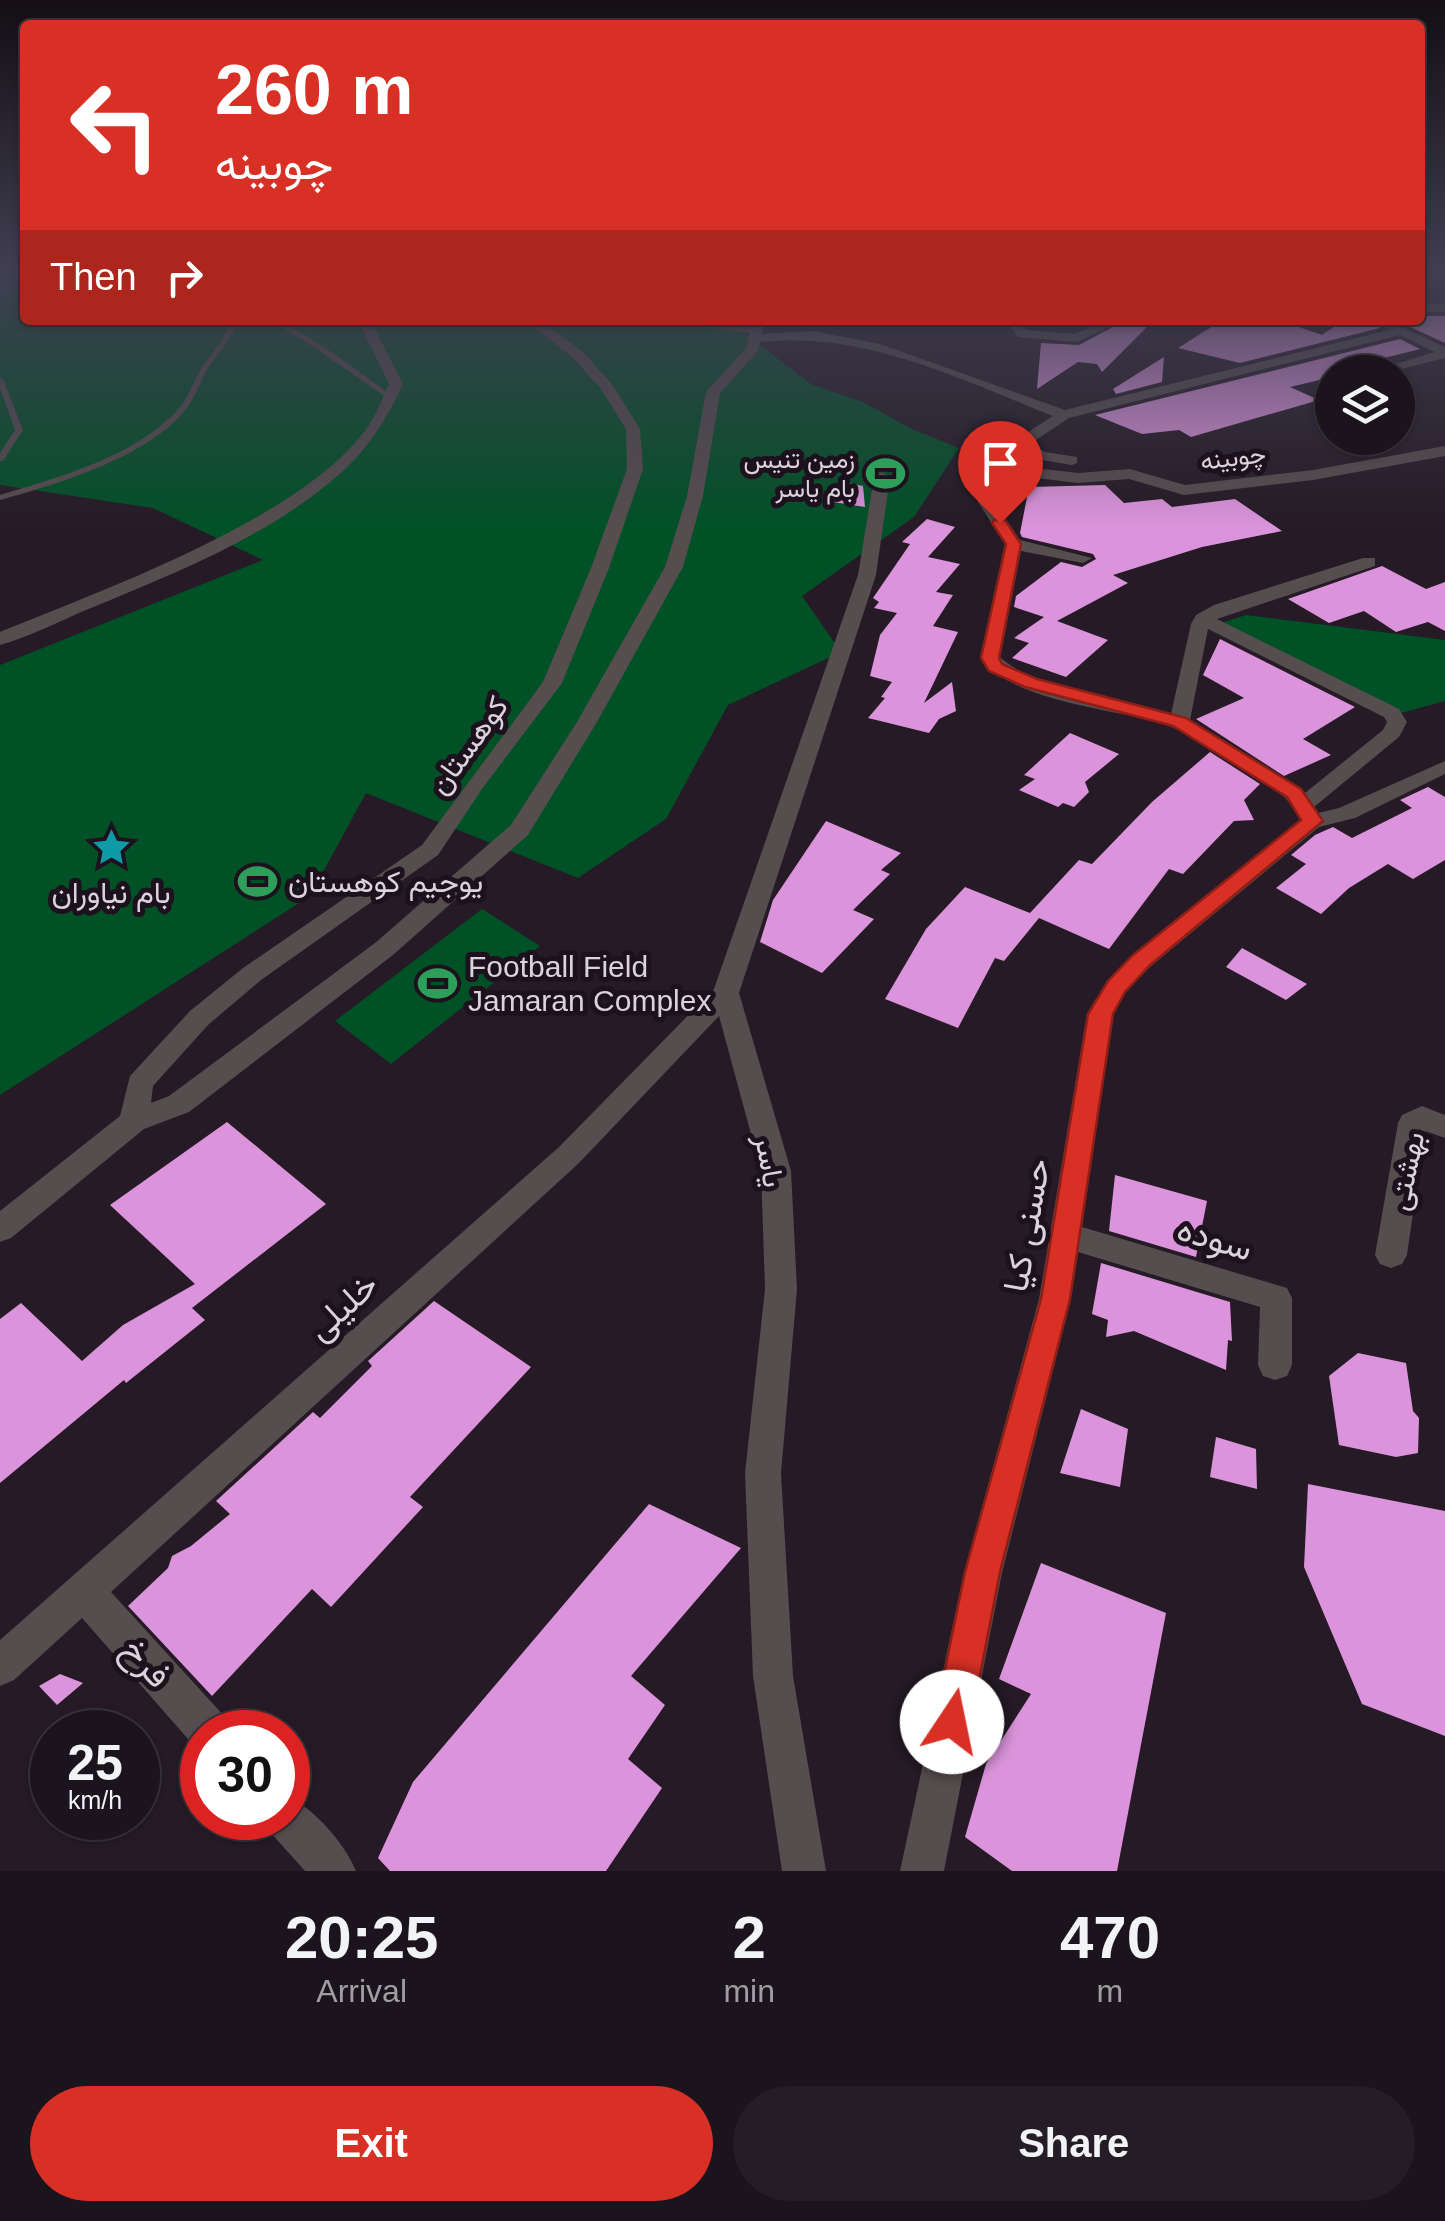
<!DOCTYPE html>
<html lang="en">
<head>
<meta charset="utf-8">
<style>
	:root { --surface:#1c141c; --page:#251d25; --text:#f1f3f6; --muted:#a09ea3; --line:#3a333b; --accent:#d93025 }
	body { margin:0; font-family:Helvetica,Vazirmatn,sans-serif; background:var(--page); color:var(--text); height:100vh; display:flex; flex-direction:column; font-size:38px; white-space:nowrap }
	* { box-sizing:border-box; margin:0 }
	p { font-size:32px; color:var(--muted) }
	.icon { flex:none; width:55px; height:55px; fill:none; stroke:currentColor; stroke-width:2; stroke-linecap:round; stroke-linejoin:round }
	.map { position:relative; height:1871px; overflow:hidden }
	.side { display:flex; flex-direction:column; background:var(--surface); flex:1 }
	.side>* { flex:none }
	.guide { position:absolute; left:20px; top:20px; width:1405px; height:305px; border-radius:10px; box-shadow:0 2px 8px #0004,0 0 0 2px var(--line); background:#d93025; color:#fff; overflow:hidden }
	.controls { position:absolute; left:1315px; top:355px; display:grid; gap:20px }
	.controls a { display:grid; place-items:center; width:100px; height:100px; border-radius:50%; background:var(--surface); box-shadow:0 2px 8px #0004,0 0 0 2px var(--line); font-size:50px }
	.speed { position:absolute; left:30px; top:1710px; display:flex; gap:20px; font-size:50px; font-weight:700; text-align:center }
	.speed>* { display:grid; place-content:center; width:130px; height:130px; border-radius:50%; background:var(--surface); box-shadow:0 2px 8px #0004,0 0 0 2px var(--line); line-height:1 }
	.speed small { font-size:25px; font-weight:400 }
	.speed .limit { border:15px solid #d22; background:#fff; color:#111 }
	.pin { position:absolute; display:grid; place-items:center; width:85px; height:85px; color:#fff; margin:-102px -42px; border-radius:50% 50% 50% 0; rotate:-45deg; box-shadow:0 0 10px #0007 }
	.pin .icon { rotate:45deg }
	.me { position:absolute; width:110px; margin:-55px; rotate:11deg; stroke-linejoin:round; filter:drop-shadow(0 0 8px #0008) }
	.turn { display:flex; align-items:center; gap:35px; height:210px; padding:0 30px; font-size:45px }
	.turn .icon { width:130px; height:130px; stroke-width:2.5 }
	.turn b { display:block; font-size:70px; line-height:85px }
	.then { display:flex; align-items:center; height:95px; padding:0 30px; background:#0003; gap:20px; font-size:38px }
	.eta { display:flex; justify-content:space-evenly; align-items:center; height:170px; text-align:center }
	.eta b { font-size:60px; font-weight:600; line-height:70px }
	.cta { display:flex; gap:20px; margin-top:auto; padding:20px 30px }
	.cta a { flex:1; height:115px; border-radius:60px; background:var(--accent); color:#fff; font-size:40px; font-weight:600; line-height:115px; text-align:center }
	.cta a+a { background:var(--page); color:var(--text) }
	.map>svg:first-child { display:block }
	.green { fill:#015127 }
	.building { fill:#db94db }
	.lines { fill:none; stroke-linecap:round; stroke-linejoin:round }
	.lane { fill:#554d4e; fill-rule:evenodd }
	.street { fill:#554d4e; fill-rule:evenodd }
	.route { fill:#d93025; stroke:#8d1f18; stroke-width:2.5 }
	.labels { text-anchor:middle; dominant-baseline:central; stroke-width:10; stroke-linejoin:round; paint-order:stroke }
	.far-street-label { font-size:25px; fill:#dbd3da; stroke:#1c111c }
	.far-poi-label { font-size:25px; fill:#dbd3da; stroke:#1c111c; text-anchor:end }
	.street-label { font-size:30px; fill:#dbd3da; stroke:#1c111c }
	.poi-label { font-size:30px; fill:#dbd3da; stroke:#1c111c; text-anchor:start }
	.near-street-label { font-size:35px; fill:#dbd3da; stroke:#1c111c }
</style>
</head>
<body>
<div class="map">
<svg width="1445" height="1871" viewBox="0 0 1445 1871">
	<rect width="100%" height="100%" fill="#251a25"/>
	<path class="green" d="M25,275V320H647L740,330L811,384L863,402L910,428L959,448L914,517L802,596L841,652L728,705L666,819L578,878L366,793L310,896L0,1095V665L263,560L153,508L0,485V277Z
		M1246,615L1445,640V701L1401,713L1221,623Z
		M482,909L540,946L391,1064L335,1021Z"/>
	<path class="building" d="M1420,316H1445V343L1395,320H1420Z
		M1126,320H1154L1102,372L1097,364L1078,362L1037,389L1041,343L1079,345Z
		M1215,320H1279L1322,335L1344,320H1379L1376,325L1380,328L1240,363L1178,348L1213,326Z
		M1400,339L1420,349L1380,359L1389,362L1377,366L1332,372V377L1290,387L1319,400L1191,437L1179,430L1142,434L1095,415Z
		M1164,357L1162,382L1116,394L1113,389Z
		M1005,478L1018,480L1022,495L1006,512L998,495L999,482Z
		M844,482L863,486L865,507L833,502Z
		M1105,485L1124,503L1162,499L1172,507L1235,499L1282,531L1202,547L1113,575L1128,583L1057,621L1108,640L1066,677L1012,658L1029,643L1014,638L1044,617L1014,607L1016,596L1061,562L1082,567L1096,559L1093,554L1022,537L1020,533L1029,487Z
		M927,519L955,527L928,557L960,564L936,592L953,595L933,626L958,632L924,703L952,682L956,711L939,719L929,733L868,718L885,698L881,697L892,682L870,676L880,635L897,613L874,608L879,602L873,598L910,544L902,542Z
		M1382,566L1426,589L1445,582V631L1428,622L1396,632L1364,611L1329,623L1288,599Z
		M1220,639L1355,707L1303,739L1331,755L1284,776L1196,719L1244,698L1203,675Z
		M1070,733L1119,754L1085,782L1089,792L1074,807L1063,803L1058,807L1019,790L1035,779L1024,775Z
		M1210,752L1260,784L1244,800L1254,820L1234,821L1183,874L1169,869L1109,949L1039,918L1004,961L995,958L958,1028L885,999L926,929L965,887L1030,913L1079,860L1092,864L1152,802Z
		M1428,787L1445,797V860L1413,879L1388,864L1349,888L1321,914L1276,888L1306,864L1291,855L1315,835L1333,827L1352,838L1412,808L1400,800Z
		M826,821L901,853L881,870L890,874L853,910L874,919L822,973L760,942L773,900Z
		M1242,948L1307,984L1286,1000L1226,967Z
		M227,1122L326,1204L192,1308L205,1320L126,1383L124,1380L0,1483V1319L21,1303L82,1361L123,1325L195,1284L110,1205Z
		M1115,1175L1207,1201L1196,1257L1109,1231Z
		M1101,1263L1230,1302L1232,1341L1228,1340L1226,1370L1134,1331L1106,1337L1108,1320L1092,1314Z
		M434,1301L531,1367L410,1497L423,1507L331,1607L312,1589L212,1696L128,1606L168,1568L172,1556L191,1546L230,1514L216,1501L313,1412L320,1418L372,1366L368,1361Z
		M1358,1353L1406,1363L1413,1411L1419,1418L1418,1453L1396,1457L1339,1445L1329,1376Z
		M1081,1409L1128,1429L1120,1487L1060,1473Z
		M1216,1437L1256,1449L1257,1489L1210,1477Z
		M1308,1484L1445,1511V1736L1362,1704L1304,1567Z
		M649,1504L741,1548L631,1676L665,1705L628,1759L662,1788L606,1871H390L378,1858L413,1782Z
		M1041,1563L1166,1613L1117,1871H1012L965,1837L986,1764L1031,1694L999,1679Z
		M60,1674L83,1683L57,1705L39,1686Z"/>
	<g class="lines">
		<path class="lane" d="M231,320H237C232,339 220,351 209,366C201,380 196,395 187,408C149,457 58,484 0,500V495C59,477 138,456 180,407C190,395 194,379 203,366C213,351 226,339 231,320Z
			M270,320C293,321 374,382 396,399L390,400L317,349Z
			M0,377L3,379L23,430L3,461H0V453L15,430L0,388Z"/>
		<path class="street" d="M1420,304H1445V312H1420Z
			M358,320H370L403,384C387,418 370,446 342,472C271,536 173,574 86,610C58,622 29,637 0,645V632C102,590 307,517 369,425C377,413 383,397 389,384Z
			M526,320H540L583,352L612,384L640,429L643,469L609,568L562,683L482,789L438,855L261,980L208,1025L153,1086L151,1103L169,1096L375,943L511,825L577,722L665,567L687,496L706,392L746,348L749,333L652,320L750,326L752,320H764L762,334L813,331L880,344L1065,410L1389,330L1380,324L1386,320L1445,347V358L1390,372H1370L1435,352L1400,335L1069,418L1030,444L1045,452L1077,457V463L1072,465L1036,459L1014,447L1017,439L1053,416C960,379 862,330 760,342L757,352L720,393L703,496L683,567L597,722L528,835L393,955L189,1112L144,1129L11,1238L0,1242V1211L120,1116L130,1076L190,1011L243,968L422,845L543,682L591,568L627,469L626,429L601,389L573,358Z
			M1013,320H1025L1023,326L1027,330L1075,334L1107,320H1123L1077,342L1018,337L1010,326Z
			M1332,380V389L1326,388V382Z
			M1445,446V456L1313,480L1184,495L1129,479L1078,483L1004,474L992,482L994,502L1020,540L1092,558L1083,563L1021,551L1000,657C1039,692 1120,702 1171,714L1191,624L1196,615L1214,605L1363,558H1375V566L1217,619L1399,709L1407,722L1399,737L1314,807L1318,813L1339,808L1445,761V774L1355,818L1319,827L1150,967L1126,992L1113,1014L1082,1227L1287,1288L1292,1298V1365L1287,1376L1275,1380L1263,1376L1258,1365L1260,1307L1078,1252L1071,1299L1002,1573L944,1871H900L964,1573L1039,1299L1087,1014L1108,980L1132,955L1300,820C1296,813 1292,805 1287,800C1277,787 1186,732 1169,726C1114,707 1019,705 980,658L1005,544L978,502L976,480L1001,464L1078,473L1130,469L1185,485L1313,470ZM1208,629L1384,717L1387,722L1383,730L1305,793L1190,720Z
			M882,472L890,477L876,575L739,993L791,1171L797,1289L781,1473L793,1676L826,1871H782L753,1676L745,1473L765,1289L761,1171L719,1016L579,1163L111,1592L225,1717L230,1732H202V1749L195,1747L82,1618L14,1680L0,1686V1640L559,1147L714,989L858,575L874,477Z
			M1422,1106L1445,1115V1138L1425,1131L1407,1255L1402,1264L1391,1268L1380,1264L1375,1255L1398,1123L1402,1115Z
			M288,1797C314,1808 345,1844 356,1871H305L271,1833L265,1818H288Z"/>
	</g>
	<linearGradient id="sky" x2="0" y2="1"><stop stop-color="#140e14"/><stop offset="0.51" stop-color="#403e51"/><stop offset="1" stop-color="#403e51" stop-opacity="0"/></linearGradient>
	<rect width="1445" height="529" fill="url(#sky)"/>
	<path class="route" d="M994,520H1005L1021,544L999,658L1002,664L1037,679L1186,718L1301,789L1323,821L1149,966L1125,992L1113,1014L1070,1299L1000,1572L971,1722L965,1735L952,1740L939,1735L934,1722L965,1572L1041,1299L1088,1014L1108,981L1133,955L1301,820L1287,797L1173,726L1025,687L989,671L981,658L1006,544L992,523Z"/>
	<defs>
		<symbol id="stadium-bare" viewBox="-9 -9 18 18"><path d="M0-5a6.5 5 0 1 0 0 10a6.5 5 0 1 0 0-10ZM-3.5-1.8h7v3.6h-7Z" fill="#2e9e5b" stroke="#1c111c" stroke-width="2.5" paint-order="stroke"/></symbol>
		<symbol id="sight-bare" viewBox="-9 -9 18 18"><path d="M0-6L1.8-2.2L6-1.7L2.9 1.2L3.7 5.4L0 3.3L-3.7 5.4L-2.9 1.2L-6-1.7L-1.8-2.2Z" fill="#0f9aa8" stroke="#1c111c" stroke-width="2.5" paint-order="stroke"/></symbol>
	</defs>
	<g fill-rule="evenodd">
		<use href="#stadium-bare" x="858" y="446" width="55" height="55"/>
		<use href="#sight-bare" x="84" y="820" width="55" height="55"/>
		<use href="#stadium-bare" x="230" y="854" width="55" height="55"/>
		<use href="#stadium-bare" x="410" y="956" width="55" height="55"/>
	</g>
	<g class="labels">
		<g class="far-street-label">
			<text transform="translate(1233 457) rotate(-7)">چوبینه</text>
		</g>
		<g class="far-poi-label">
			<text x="855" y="459">زمین تنیس<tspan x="855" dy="29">بام یاسر</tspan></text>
		</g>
		<g class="street-label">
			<text transform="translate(468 745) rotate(-54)">کوهستان</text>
			<text transform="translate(770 1161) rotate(80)">یاسر</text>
			<text transform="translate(1406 1171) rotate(-78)">بهشتی</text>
		</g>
		<g class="poi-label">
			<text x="288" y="881">یوجیم کوهستان</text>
			<text x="111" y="892" text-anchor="middle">بام نیاوران</text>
			<text x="468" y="966">Football Field<tspan x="468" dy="34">Jamaran Complex</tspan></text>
		</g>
		<g class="near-street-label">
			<text transform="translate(1026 1225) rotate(-80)">حسنی کیا</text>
			<text transform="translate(1215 1238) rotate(17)">سوده</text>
			<text transform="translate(342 1306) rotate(-42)">خلیلی</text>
			<text transform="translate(147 1662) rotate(48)">فرخ</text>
		</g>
	</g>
</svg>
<div class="controls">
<a><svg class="icon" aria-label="layers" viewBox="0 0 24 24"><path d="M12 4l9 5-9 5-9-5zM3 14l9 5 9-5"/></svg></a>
</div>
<div class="speed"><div>25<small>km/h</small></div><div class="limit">30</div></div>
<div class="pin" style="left:1000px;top:523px;background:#d93025"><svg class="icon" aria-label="arrive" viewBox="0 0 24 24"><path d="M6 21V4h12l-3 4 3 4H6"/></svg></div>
<svg class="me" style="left:952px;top:1722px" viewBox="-20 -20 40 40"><circle r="19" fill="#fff"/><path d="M0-13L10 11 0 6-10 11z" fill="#d93025"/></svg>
<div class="guide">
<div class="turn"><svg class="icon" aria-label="left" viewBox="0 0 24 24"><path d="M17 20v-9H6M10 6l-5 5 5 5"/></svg><div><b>260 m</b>چوبینه</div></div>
<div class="then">Then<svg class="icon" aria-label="right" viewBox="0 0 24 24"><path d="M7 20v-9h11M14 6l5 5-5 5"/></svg></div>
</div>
</div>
<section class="side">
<div class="eta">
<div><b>20:25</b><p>Arrival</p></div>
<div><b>2</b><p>min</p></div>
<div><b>470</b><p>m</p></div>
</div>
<div class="cta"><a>Exit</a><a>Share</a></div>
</section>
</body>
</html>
